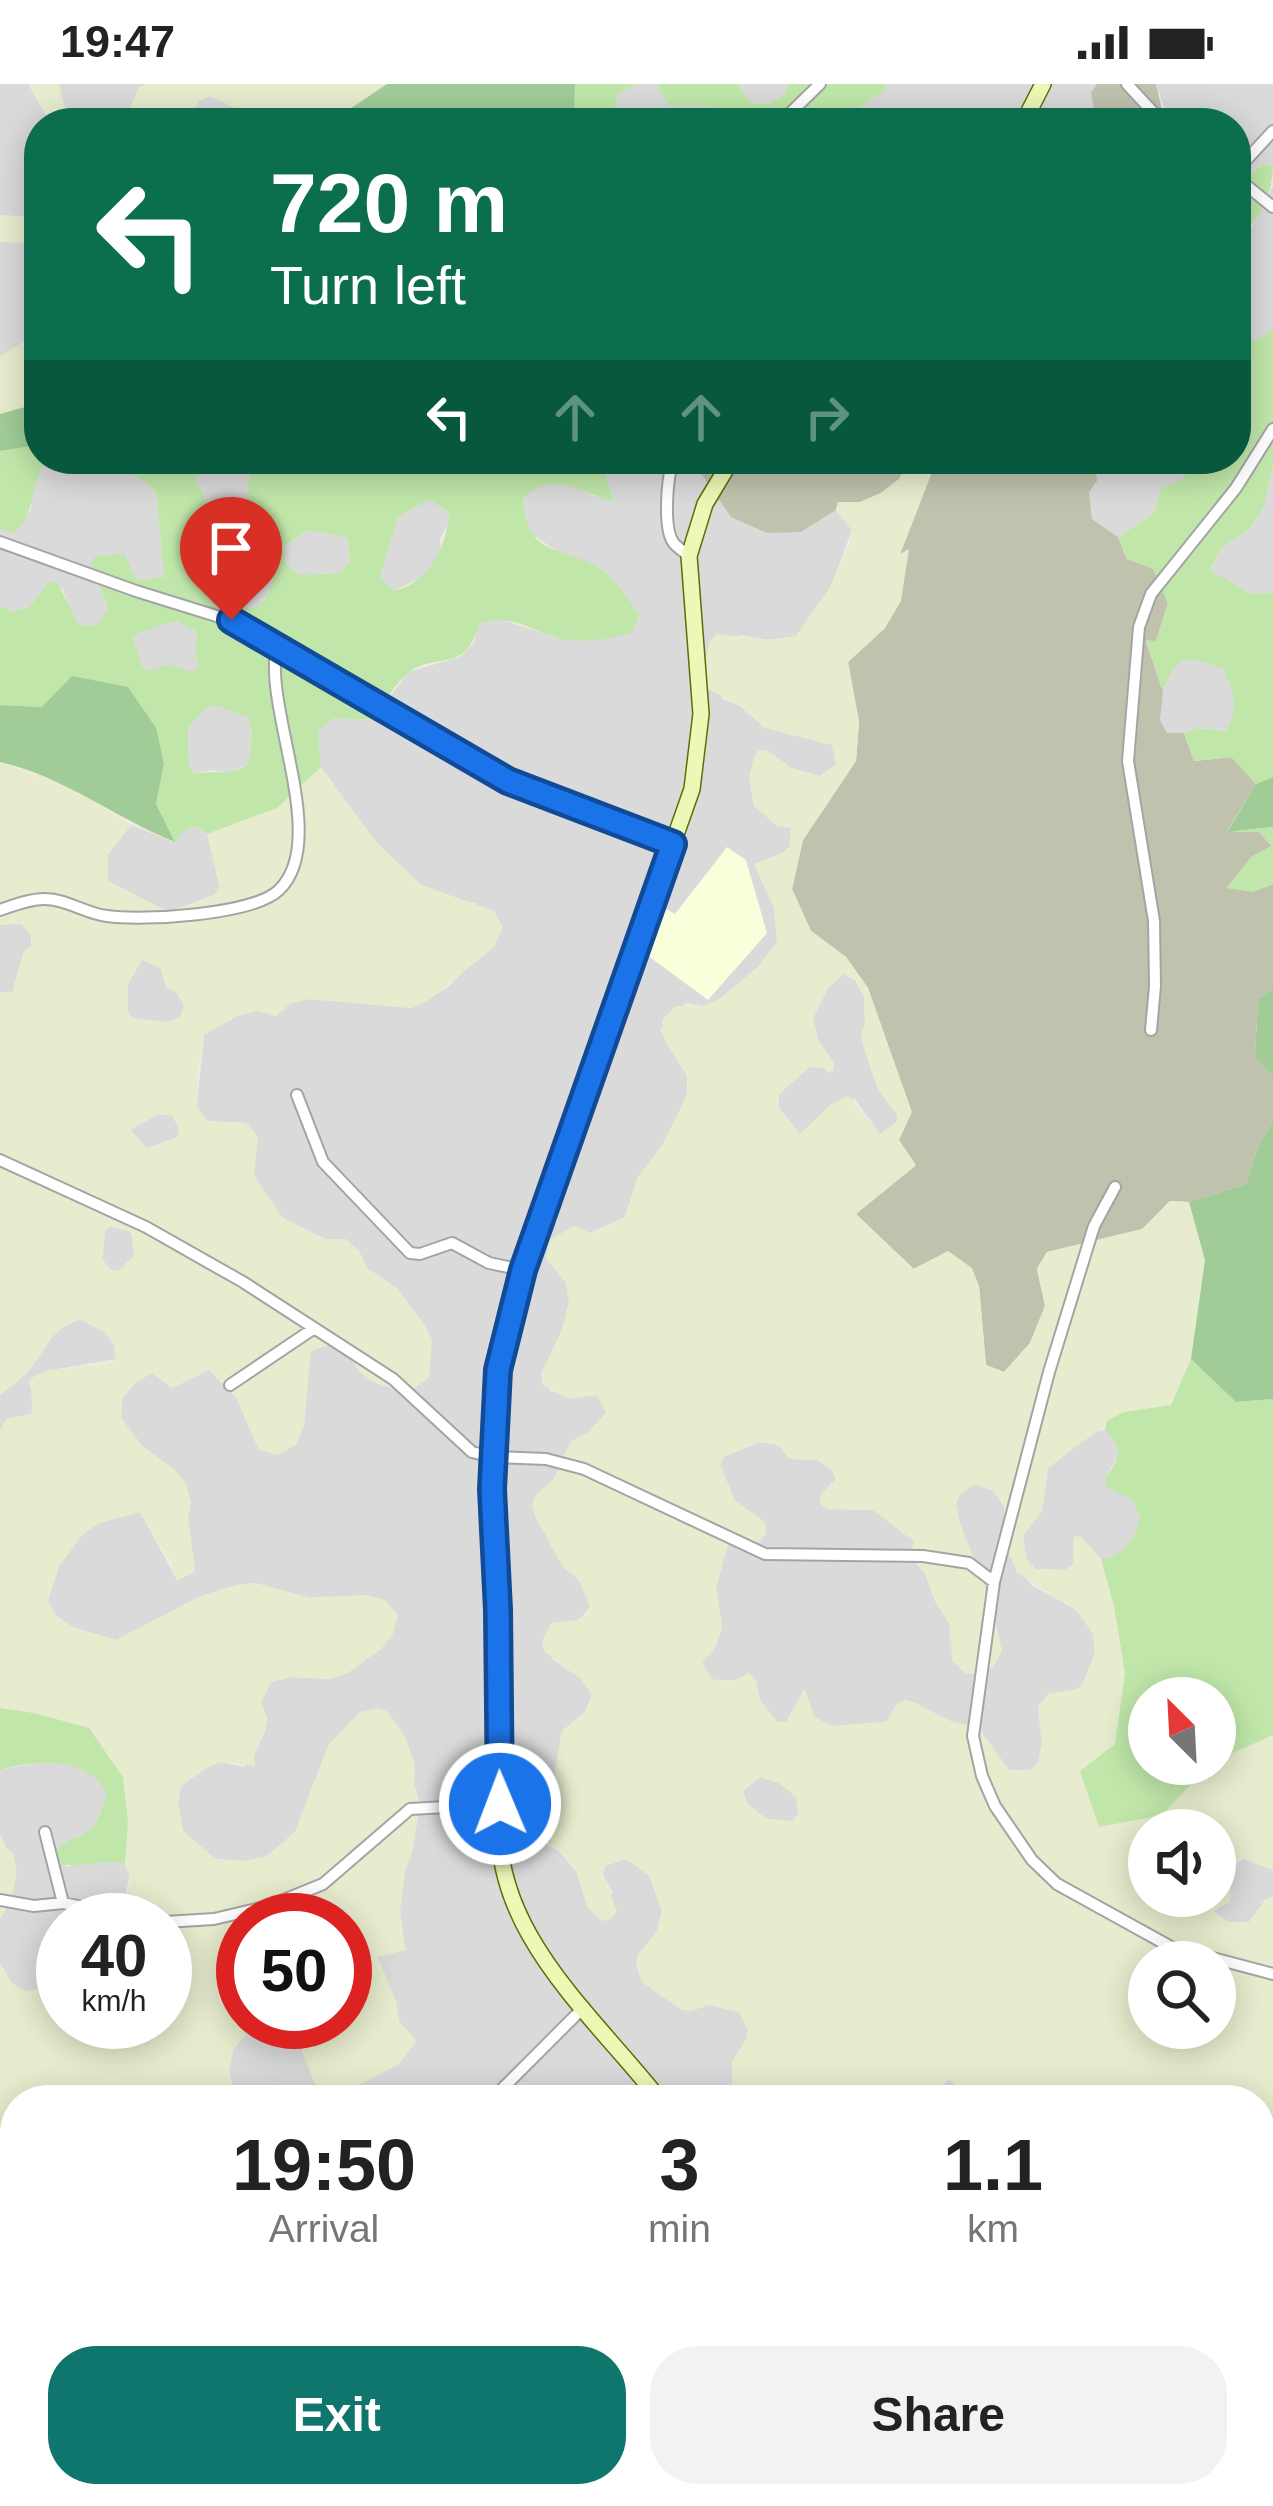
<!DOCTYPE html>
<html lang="en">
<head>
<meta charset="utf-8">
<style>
	:root { --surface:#fff; --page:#f2f2f2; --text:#222; --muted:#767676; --accent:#0f766e }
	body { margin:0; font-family:Helvetica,sans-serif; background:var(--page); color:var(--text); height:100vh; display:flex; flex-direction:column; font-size:45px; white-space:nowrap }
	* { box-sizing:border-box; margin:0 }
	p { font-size:39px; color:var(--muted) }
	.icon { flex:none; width:66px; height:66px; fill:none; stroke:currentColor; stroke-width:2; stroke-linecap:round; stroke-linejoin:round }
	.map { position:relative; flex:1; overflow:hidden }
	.details { position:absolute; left:0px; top:2001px; width:1275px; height:423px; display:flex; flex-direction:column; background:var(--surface); border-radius:48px 48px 0 0; box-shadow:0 6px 30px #0003 }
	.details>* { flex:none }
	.guide { position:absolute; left:24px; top:24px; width:1227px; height:366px; border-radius:48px; box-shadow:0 6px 30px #0003; background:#0b6e4f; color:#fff; overflow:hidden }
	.needle { width:78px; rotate:336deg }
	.controls { position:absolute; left:1128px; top:1593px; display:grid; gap:24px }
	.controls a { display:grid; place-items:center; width:108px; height:108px; border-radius:50%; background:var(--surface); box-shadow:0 6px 30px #0003; font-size:60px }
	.speed { position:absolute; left:36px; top:1809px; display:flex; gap:24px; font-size:60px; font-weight:700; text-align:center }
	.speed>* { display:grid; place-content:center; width:156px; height:156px; border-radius:50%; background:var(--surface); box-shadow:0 6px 30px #0003; line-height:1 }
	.speed small { font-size:30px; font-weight:400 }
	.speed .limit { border:18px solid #d22; background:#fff; color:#111 }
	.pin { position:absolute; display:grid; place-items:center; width:102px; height:102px; color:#fff; margin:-123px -51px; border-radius:50% 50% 50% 0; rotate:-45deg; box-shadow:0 0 12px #0007 }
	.pin .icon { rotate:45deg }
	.me { position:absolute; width:132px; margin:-66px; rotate:359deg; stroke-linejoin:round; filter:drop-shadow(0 0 9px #0008) }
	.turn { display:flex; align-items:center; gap:42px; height:252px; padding:0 48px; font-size:54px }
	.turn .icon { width:156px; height:156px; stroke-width:2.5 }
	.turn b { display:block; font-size:84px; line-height:102px }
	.lanes { display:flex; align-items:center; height:114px; padding:0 48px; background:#0003; justify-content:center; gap:60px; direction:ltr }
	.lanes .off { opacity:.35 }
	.eta { display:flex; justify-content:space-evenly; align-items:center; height:204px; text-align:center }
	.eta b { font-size:72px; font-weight:700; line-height:84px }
	.action { display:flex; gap:24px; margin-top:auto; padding:24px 48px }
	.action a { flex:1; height:138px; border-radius:48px; background:var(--accent); color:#fff; font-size:48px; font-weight:700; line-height:138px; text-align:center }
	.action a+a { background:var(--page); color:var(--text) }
	.status { display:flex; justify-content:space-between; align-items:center; height:84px; padding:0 60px; background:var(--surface); direction:ltr }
	.status svg { height:33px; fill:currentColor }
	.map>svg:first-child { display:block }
	.residential { fill:#dbdada }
	.education { fill:#fafedb }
	.construction { fill:#c0c2ae }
	.farmland { fill:#e7ecce; fill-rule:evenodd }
	.grass { fill:#c0e7a9; fill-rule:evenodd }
	.forest { fill:#a1cc98 }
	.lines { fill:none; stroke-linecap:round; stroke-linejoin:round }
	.street-casing { stroke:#a4a4a4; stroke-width:14 }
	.secondary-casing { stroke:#597007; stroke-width:18 }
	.street { stroke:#fff; stroke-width:10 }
	.secondary { stroke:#edf8b6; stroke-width:15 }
	.route-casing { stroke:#114b97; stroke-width:30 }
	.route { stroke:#1a73e8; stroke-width:21 }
</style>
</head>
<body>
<div class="status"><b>19:47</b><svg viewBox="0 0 49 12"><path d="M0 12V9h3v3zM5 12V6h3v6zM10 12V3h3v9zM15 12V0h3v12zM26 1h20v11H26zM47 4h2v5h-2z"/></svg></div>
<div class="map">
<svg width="1273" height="2422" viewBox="0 0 1273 2422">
	<rect width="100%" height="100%" fill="#eeebe2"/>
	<path class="residential" d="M0,0H28L51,39H39V129L31,133L0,131Z
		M59,0H149L139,3L130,26L85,37L64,22Z
		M636,0H656L669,22H708L723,33V39H620L615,21L618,10Z
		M737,0H788L786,10L769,20L751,19Z
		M885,0H1097L1091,9L1097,39H836L886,5Z
		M1156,0H1273V81L1261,80L1236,105V39H1170Z
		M210,12L234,23L247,39H191L198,17Z
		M1273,102V245L1256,257L1241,254L1236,252V157L1252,143Z
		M3,156L36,158L39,249L0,272V158Z
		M67,375L111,379L137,389L156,409L164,493L137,496L91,481L108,524L99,541H79L72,534L63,505L47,500L29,523L11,528L4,521L0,525V445L13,448L31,426L33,397L44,380Z
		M210,375H251L248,418L242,422L209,424L195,396Z
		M587,375H699L698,385L801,448L836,426L852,446L831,502L796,552L768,556L739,551L721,614L740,622L765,644L833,661L836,681L820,692L791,684L769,667L749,693L754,722L791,743L790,762L782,770L754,780L774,824L777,858L759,882L721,914L704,922L685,919L660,946L687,992V1011L663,1060L638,1093L625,1133L590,1149L573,1142L566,1199L569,1218L562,1246L541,1290L551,1308L597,1310L606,1329L587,1349L570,1358L551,1401L535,1412V1432L564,1484L579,1496L590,1522L551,1574L581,1595L592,1610L585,1628L562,1647L555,1688L560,1719L555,1727L532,1738L541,1758L559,1767L576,1787L588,1824L613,1809L603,1791L604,1782L626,1775L649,1791L662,1827L657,1847L638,1871L636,1880L642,1898L680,1925L690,1927L709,1921L739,1928L748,1945L747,1954L732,1978L733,2016H340L399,1937L396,1917L377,1872L405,1866L400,1826L405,1787L412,1768L420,1721L414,1699L415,1680L329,1660L295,1748L266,1773L245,1777L216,1775L198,1762L183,1747L178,1718L181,1702L207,1683L221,1678L244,1683L254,1672L266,1645L261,1618L271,1598L291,1593L330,1595V1512L310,1514L255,1499L237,1501L201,1512L116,1556L73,1543L56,1532L48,1517L59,1482L83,1450L99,1439L140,1428L177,1496L195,1487L188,1435L191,1418L175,1386L143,1363L121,1334L122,1315L134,1299L152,1289L172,1304L209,1286L236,1313L259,1366L304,1341L310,1267L328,1261L349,1270L358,1286L373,1298L392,1304L398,1205L367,1184L359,1167L299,1145L283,1135L254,1092L257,1052L246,1039L207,1037L197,1022L204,951L239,931L309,915L412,924L447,904L475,876L494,863L476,819L457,817L420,800L376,758L321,683L318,647L334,634L373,636L408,588L460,573L474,559L479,539L498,534L556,554L585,478L566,473L533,451L524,434L523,414L538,401L558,399L578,403L594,413L604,388Z
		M1095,375H1193L1187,392L1175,401L1162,402L1154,429L1118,453L1092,435L1089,408L1097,397Z
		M1273,381V509L1252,510L1210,487L1222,463L1250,444L1264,422Z
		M430,415L449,429L450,436L440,455L441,469L425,492L393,507L380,493L398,433Z
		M309,446L347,454L350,476L341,489L298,491L286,479L283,463Z
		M256,482H263L273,495L270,508L256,524L250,525L243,521L240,504Z
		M176,537L197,548L195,572L199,581L193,588L151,587L143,583L133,554L140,547Z
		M1184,575L1199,576L1223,585L1234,608V635L1225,647L1195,644L1184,649H1167L1160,636L1163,608L1172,582Z
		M217,622L247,633L252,646L249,679L232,689L210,686L195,690L189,682L188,644L207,623Z
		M131,741L174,758L183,748L196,742L207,750L220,804L217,810L168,828L108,797V770Z
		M8,838L21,840L31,849V863L24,867L12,909L0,908V841Z
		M142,875L161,885L166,903L177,909L184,921L180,934L167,938L132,934L128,928V900Z
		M843,890L855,896L864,913L865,940L861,952L878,1005L897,1031V1038L880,1050L855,1015L830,1021L801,1051L779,1024V1010L810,982L823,984L834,979L818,956L813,934L828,904Z
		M159,1030L173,1032L179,1044L178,1053L147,1064L130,1046Z
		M110,1143L130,1147L132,1153L134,1172L118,1187L111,1186L102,1176L105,1147Z
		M80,1235L106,1249L114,1261L116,1275L46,1287L29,1298L34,1311L32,1330L6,1335L0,1347V1311L28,1288L58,1245Z
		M1105,1346L1118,1360L1120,1369L1105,1394L1133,1416L1140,1434L1137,1444L1127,1463L1111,1475H1101L1081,1453H1074L1073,1480L1065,1486L1035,1485L1026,1474L1023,1452L1042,1427L1048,1384L1096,1347Z
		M759,1358L778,1361L790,1375L817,1376L832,1386L836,1395L821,1410L820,1419L827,1425L873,1426L915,1458L911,1467L913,1475L925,1490L935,1517L950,1541L949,1568L960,1439L956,1420L959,1410L975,1400L993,1407L1004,1422L1006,1462L1031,1501L1077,1526L1094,1550L1095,1569L1084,1597L1078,1605L1048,1610L1038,1623L1042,1660L1038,1679L1031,1686H1009L979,1645L950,1637L915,1619L906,1616L896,1621L886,1638L832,1642L814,1633L804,1606L786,1638H777L760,1616L756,1596H712L702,1579L716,1562L722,1543L716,1503L729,1457L732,1448L766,1441L735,1417L720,1381L723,1373Z
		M42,1678L70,1681L98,1693L108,1709L100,1736L86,1752L58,1764L67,1783L107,1775L125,1780L130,1787L125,1815L130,1836H63V1885L46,1902L27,1908L11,1898L0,1879V1835L11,1817L6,1764L0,1750V1686Z
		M760,1693L779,1699L797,1713L798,1731L792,1737L767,1735L747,1720L743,1707Z
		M1246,1773L1273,1786V1812L1265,1816L1249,1838H1228L1213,1827L1230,1817L1231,1784Z
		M264,1938H291L314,1997L329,2016H236L229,1987L233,1965L253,1944Z
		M950,1995L971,2016H909L919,2009L935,2006Z
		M1260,2117L1273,2128V2180L1260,2173Z
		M833,2409H1000L962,2422H851Z"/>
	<path class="education" d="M727,763L746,776L767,849L708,916L639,865L657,820L675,830Z"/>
	<path class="construction" d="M1097,0H1156L1165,39H1097L1091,9Z
		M720,375H910L899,395L881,409L860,418H838L836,426L801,448L767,449L731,433L698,385Z
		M937,375H1095L1097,397L1089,408L1092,435L1118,453L1127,475L1153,484L1168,519L1156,557H1146L1163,608L1160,636L1167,649H1184L1194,677L1232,673L1256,700L1227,747L1259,748L1272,762L1252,808L1273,800V905L1258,915L1255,973L1273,993V1036L1256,1067L1246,1100L1189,1118L1170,1117L1143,1145L1047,1168L1037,1185L1045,1222L1030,1259L1004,1288L986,1281L979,1202L914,1185L856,1130L915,1082L899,1056L911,1028L868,904L846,873L811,847L792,805L803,756L856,677L859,638L848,578L885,544L899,473Z"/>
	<path class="farmland" d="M28,0H59L64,22L85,37L129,26L139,3L149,0H387L329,39H247L234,23L210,12L198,17L191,39H51Z
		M39,129V196L35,188L36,159L0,158V131L31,133Z
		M39,249V319L0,330V272Z
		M910,375H937L900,470L909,465L901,517L885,544L848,578L859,638L856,677L803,756L792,805L811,847L846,873L868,904L912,1028L899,1056L916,1081L856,1130L913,1185L948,1167L972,1184L979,1202L986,1281L1004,1288L1030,1259L1045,1222L1037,1185L1047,1168L1142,1145L1170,1117L1189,1118L1205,1176L1191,1275L1171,1321L1124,1328L1048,1383L1042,1427L1023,1452L1026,1474L1034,1485L1065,1486L1073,1480L1074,1452L1081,1453L1101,1475L1114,1521L1125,1589L1115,1660L1162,1731L1210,1680L1273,1651V1786L1241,1774L1231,1784L1230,1817L1214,1827L1228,1838H1249L1265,1816L1273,1812V2128L1260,2117V2016H971L949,1995L909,2016H733L732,1978L747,1955L748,1945L739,1928L709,1921L690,1927L680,1925L642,1898L636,1880L638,1871L657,1847L662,1827L649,1791L626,1775L605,1782L603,1791L617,1827L611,1835L601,1837L588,1824L576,1787L559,1767L526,1745L555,1727L560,1719L555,1688L562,1647L585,1628L592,1611L581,1595L544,1567L542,1557L551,1539L577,1536L586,1531L590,1522L579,1496L564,1484L553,1466L532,1423L535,1412L556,1393L570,1358L587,1349L606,1329L597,1311L569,1315L543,1301L541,1290L562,1246L569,1218L566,1199L546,1175L549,1156L574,1142L590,1149L600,1147L625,1133L638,1093L663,1060L687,1011V992L664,955L662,936L676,922H704L721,914L759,882L777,858L774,824L754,780L782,769L790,762L791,744L777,742L754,722L749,693L754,673L759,666L769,667L791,684L810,691L821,692L836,681L832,661L765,644L740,622L704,603L701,594L710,557L717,550L768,556L796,552L831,502L851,456L852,445L836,426L838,418H860L881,409L899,395ZM844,890L855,896L864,913L865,940L861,952L865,968L878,1006L897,1031V1038L880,1050L848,1012L830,1021L800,1050L779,1024V1010L810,983L823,984L828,989L834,986V979L818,956L813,934L828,904ZM759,1358L778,1361L790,1375L817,1376L832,1386L836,1395L821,1410L820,1419L827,1425L873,1426L915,1458L910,1467L913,1475L925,1490L935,1517L950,1541L952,1577L965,1589L975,1590L993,1584L1002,1567L992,1520L960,1439L956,1420L960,1410L975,1400L993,1407L1004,1422L1006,1462L1017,1489L1077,1527L1093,1550L1095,1569L1084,1597L1078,1605L1048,1610L1038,1623L1042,1660L1038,1679L1030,1686H1009L979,1645L950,1637L915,1619L905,1616L896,1621L886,1638L832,1642L814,1633L805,1605L786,1638H777L760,1616L756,1596L749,1589L731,1598L712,1595L702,1579L716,1562L722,1543L716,1503L729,1457L733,1449L753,1465L766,1450V1441L759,1433L735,1417L720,1381L724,1373ZM760,1693L779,1699L796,1713L798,1730L792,1737L767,1736L747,1720L743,1707ZM1149,1746H1215V1812H1149ZM1149,1878H1215V1944H1149Z
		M0,678L73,705L131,741L108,770V797L168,828L210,814L220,804L207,750L277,724L321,683L376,758L419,800L494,827L503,843L494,863L429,916L412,924L309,915L291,919L276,932L257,927L239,931L204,951L198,983L197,1022L207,1037L246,1039L258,1053L254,1092L283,1134L325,1155H346L359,1167L367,1184L397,1205L424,1239L432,1256L429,1294L413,1305L392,1304L373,1298L358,1286L349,1270L328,1261L311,1267L304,1341L297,1360L278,1371L259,1366L236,1313L209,1286L172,1304L152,1289L135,1299L122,1315L121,1334L143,1363L175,1386L186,1400L191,1418L188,1435L195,1487L177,1497L171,1479L140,1428L99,1439L83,1450L59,1482L48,1517L56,1532L73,1543L116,1556L201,1512L236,1501L255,1499L310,1514L366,1511L385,1516L398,1531L393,1550L381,1565L348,1589L330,1595L291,1593L271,1598L261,1618L268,1636L254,1672L255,1682L221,1678L207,1683L181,1702L178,1718L183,1747L216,1775L245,1777L266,1773L295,1748L329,1660L360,1628L379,1624L388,1628L405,1653L415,1680L414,1699L420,1721L412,1768L405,1787L400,1826L405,1866L377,1873L396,1917L399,1937L417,1957L399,1980L348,2007L340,2016H329L314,1997L291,1938H345V1836H243V1938H264L253,1944L233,1965L229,1987L236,2016H15V2347L0,2345V1879L11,1898L27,1908L47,1902L63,1885V1938H165V1836H130L125,1815L131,1797L125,1780L128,1738L123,1694L89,1645L34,1629L0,1624V1347L6,1335L32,1330L31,1294L46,1287L111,1279L116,1275L114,1261L106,1249L80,1235L71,1237L52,1253L28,1288L0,1311V908L12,909L24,867L31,863V850L21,840L0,841ZM142,876L161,884L166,903L177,909L184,921L180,934L167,938L132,934L128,928V900ZM159,1030L172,1032L179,1044L178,1053L147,1064L130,1046ZM110,1143L130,1147L132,1153L134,1172L118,1187L111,1186L102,1175L105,1147Z
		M0,1750L6,1764L13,1769L17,1788L11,1817L0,1835Z
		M1260,2173L1273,2180V2422H962L960,2421L971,2422L1000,2409H1260Z
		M167,2409H447L449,2422H174Z"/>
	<path class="grass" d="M575,0H636L618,10L615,21L620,39H574Z
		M656,0H737L751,19L769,20L786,10L788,0H885L887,5L836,39H723V33L708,22H669Z
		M1262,80L1273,81C1273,111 1259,137 1236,157V105Z
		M1273,245V381L1264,422L1250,444L1222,463L1210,486L1252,510L1273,509V693L1256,700L1231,673L1194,677L1184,649L1195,644L1225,647C1241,626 1233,606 1223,585C1186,571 1177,569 1163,608L1146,556L1156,557L1168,519L1153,485L1127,475L1118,453L1154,429L1162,402C1181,401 1186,392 1193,375H1236V252L1256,257Z
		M39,361V375H67L44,381C30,403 36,432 13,449L0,445V367Z
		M76,375H210L195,396L210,424L242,422L247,418L251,375H587L604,388L614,417C577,410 558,384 523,414C526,477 566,460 602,486C617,497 629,515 639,531L632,549C606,555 581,561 554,553C525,544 512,530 480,539C463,594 437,565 407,590C394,600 383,622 373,636L334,634L318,647L321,683L277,724L207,750L196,742L183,748L175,758L156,720L164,680L42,623L0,621V525L4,521L11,528L29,523L48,499L57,498L79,541H98L108,524L91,481L95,472L124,470L137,496L164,493L156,408C125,378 112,387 76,375ZM430,415L449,429C447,462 429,500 393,507L380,493L398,433ZM309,446L347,454L350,476L341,489L298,491L286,479L283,463ZM256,482H263L273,495C270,508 264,522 250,525L243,520L240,504ZM176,537L197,548L195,572L199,581L193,588L170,580L151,587L143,583L133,554L140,548ZM217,622L247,633L252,646L249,679C232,694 216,685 195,690L189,682L188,644L207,623Z
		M1273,743V800L1252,808L1226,804L1252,772L1271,762L1259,748H1227Z
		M1191,1275L1236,1318L1273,1315V1651L1215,1677V1614H1149V1680H1210L1162,1731L1099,1743L1080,1687L1115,1660L1125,1589L1114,1522L1101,1475C1123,1474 1135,1453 1140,1434L1133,1416L1107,1403L1105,1394C1121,1374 1123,1364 1105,1346L1107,1337L1124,1328L1171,1321Z
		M0,1624L34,1629L89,1644L123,1693L128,1738L125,1780C99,1773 68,1792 52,1772C75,1741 92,1768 107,1709C86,1672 37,1675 0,1686Z
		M0,2345L15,2347V2409H167L174,2422H0Z
		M447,2409H833L841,2416L855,2418L851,2422H449Z"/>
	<path class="forest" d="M387,0H575L574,39H329Z
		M39,319V361L0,367V330Z
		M72,592L128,603L156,644L164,680L156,720L175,758C115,734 63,692 0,678V621L42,623Z
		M1273,693V743L1227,748L1256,700Z
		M1273,905V993L1255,973L1258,915Z
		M1273,1036V1315L1236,1318L1191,1275L1205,1176L1189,1118L1246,1100L1256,1067Z"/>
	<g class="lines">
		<defs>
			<path id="street" d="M1127,0L1163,39
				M780,39L820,0
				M1236,87L1273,47
				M1236,93L1273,123
				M674,375C667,391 663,443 673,458C675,462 686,469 689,472
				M0,458L136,507L239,539L507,697L673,760
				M0,826C14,821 30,815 45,815C67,815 86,830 107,832C144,837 253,831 279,806C331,756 262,623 277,562
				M1151,946L1155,902L1154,837L1128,677L1139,543L1151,510L1236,404L1273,345
				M297,1011L323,1078L410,1169L420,1170L452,1159L489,1179L523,1186
				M0,1076L146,1143L243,1198L393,1295L472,1368L492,1373L546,1375L584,1385L765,1470L923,1472L969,1479L994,1498
				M1115,1103L1094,1142L1049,1288L994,1498L973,1652L982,1692L995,1722L1032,1776L1057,1800L1171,1863L1273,1890
				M230,1301L313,1245
				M45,1748L63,1819
				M0,1816L34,1822L63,1819L145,1836
				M165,1838L214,1835L269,1822L323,1800L410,1725L500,1720
				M491,2016L584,1923
				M0,2088L15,2094
				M1260,2194L1273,2188
				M666,2409L676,2422
				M940,2409L958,2422"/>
			<path id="secondary" d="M1023,39L1043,0
				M660,2016C590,1927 486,1844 500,1720L493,1329L504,1259L523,1186L692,705L701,630L689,472L705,420L732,375
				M851,2422L853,2409"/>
		</defs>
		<use href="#street" class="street-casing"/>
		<use href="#secondary" class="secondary-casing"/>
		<use href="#street" class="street"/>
		<use href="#secondary" class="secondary"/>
	</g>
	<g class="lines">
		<defs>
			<path id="route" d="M231,536L508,697L673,760L523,1186L498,1286L492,1405L498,1526L500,1720"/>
		</defs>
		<use href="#route" class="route-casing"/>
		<use href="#route" class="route"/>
	</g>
</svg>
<div class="controls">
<a><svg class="needle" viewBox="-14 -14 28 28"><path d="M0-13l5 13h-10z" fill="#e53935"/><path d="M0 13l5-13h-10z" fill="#767676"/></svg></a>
<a><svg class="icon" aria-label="sound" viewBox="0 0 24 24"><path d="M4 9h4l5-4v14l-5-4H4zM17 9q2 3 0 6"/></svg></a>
<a><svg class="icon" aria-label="search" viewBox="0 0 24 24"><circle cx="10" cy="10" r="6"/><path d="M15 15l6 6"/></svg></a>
</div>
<div class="speed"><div>40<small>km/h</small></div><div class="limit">50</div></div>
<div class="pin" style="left:231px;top:536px;background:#d93025"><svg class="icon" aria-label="arrive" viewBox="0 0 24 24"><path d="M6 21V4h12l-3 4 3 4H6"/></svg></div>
<svg class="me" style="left:500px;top:1720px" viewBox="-20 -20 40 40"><circle r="17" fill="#1a73e8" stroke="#fff" stroke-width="3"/><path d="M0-11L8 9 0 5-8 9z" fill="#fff"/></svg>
<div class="guide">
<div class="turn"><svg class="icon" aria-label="left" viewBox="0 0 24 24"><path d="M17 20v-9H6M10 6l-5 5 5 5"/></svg><div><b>720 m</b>Turn left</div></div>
<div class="lanes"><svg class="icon" aria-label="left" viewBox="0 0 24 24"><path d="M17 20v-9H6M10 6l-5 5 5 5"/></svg><svg class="icon off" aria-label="ahead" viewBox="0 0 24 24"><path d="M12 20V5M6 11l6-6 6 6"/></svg><svg class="icon off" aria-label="ahead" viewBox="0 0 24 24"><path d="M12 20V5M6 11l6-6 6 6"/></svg><svg class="icon off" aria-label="right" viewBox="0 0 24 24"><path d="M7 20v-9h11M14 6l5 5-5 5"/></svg></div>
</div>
<section class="details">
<div class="eta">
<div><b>19:50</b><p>Arrival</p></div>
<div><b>3</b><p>min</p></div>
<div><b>1.1</b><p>km</p></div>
</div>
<div class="action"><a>Exit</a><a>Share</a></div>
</section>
</div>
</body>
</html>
